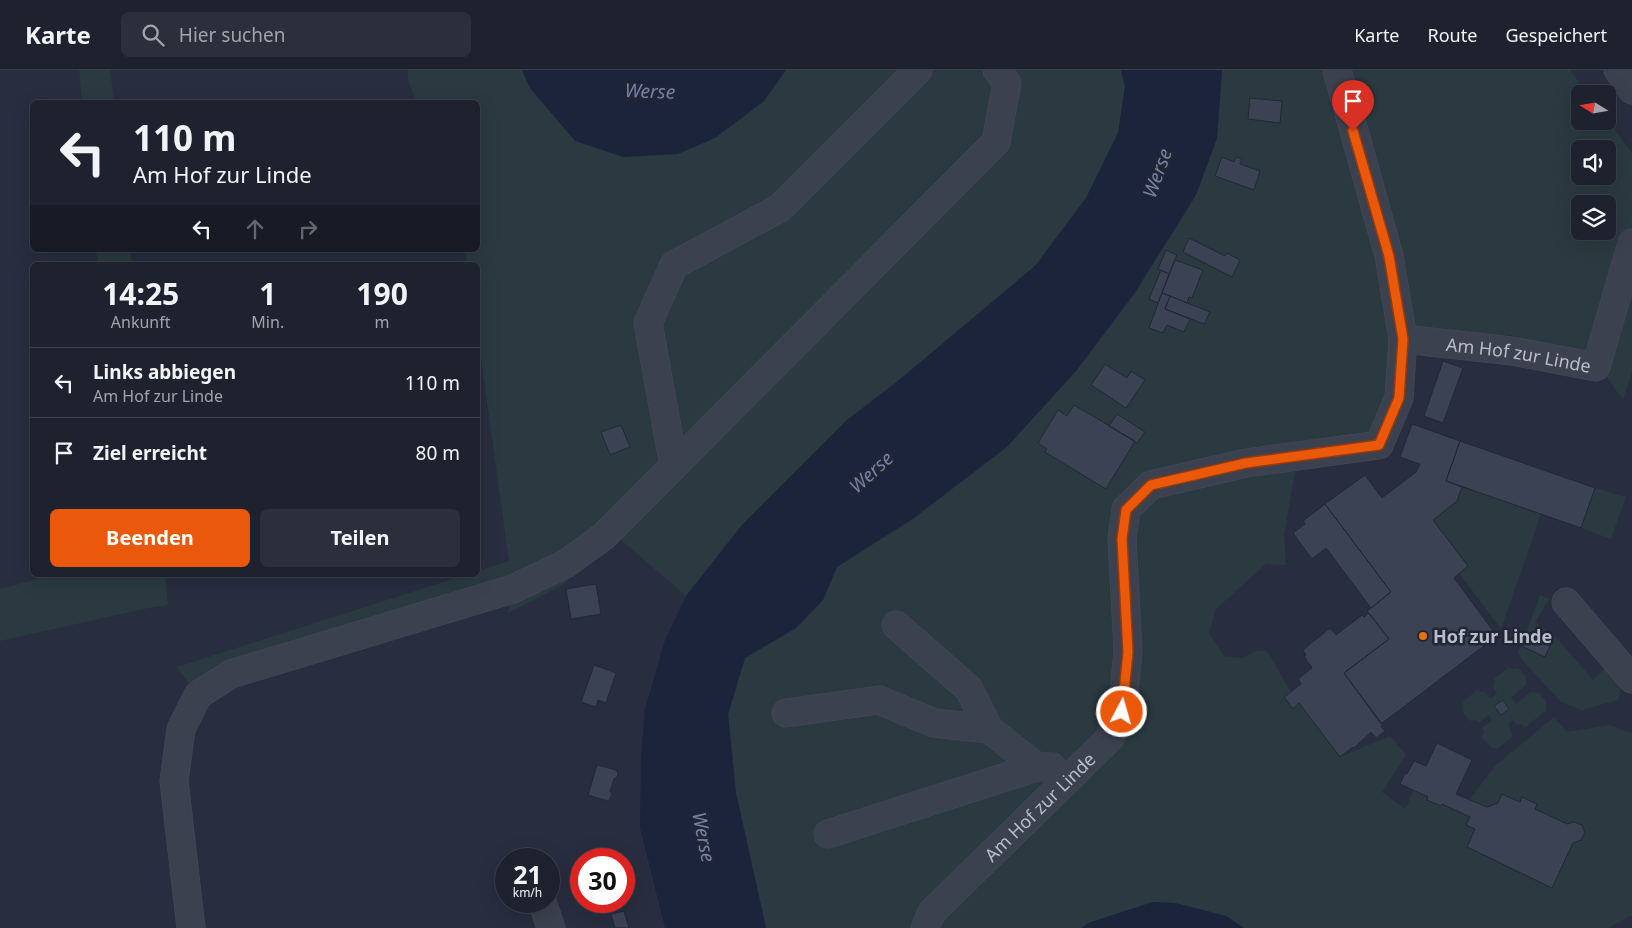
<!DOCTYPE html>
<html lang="de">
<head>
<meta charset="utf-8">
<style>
	:root { --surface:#1e222f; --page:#2b2f3b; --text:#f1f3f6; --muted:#a1a4aa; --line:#3c3f4b; --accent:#ea580c }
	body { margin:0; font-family:"Noto Sans",sans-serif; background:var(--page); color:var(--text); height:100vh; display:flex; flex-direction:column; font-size:19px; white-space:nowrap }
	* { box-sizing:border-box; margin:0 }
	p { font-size:16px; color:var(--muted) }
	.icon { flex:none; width:28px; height:28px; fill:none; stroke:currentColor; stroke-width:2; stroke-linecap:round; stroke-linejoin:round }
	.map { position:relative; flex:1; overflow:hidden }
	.details { position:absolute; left:30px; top:192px; width:450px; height:315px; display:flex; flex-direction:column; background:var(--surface); border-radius:8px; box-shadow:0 5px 20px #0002,0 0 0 1px var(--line) }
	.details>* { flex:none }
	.guide { position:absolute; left:30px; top:30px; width:450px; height:152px; border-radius:8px; box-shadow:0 5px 20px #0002,0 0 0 1px var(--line); background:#1e222f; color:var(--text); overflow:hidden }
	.needle { width:32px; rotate:281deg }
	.fabs { position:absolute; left:1571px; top:15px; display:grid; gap:10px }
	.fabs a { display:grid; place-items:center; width:45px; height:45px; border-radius:8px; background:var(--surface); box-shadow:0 5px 20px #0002,0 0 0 1px var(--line); font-size:25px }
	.speed { position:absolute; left:495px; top:778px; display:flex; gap:10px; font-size:25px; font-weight:700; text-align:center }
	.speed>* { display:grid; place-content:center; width:65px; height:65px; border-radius:50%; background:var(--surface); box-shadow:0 5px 20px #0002,0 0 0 1px var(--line); line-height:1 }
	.speed small { font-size:12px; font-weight:400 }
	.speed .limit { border:8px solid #d22; background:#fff; color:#111 }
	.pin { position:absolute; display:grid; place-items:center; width:42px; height:42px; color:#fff; margin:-51px -21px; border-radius:50% 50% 50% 0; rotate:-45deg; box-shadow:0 0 5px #0007 }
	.pin .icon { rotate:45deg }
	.me { position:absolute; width:55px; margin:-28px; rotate:6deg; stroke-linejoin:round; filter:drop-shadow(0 0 4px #0008) }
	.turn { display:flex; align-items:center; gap:18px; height:105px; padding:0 20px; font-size:22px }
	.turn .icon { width:65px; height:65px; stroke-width:2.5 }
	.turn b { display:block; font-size:35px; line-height:42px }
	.lanes { display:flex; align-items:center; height:48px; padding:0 20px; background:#0003; justify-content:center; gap:25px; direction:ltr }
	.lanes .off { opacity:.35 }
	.eta { display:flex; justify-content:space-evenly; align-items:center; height:85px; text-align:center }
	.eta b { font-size:30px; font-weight:700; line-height:35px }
	.primary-button { display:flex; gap:10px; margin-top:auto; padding:10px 20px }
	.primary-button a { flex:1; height:58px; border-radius:8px; background:var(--accent); color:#fff; font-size:20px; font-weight:700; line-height:58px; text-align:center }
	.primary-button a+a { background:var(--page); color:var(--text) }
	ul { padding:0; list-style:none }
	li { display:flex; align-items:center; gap:15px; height:70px; padding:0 20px; border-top:1px solid var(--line) }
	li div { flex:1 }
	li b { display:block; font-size:19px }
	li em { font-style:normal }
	header { display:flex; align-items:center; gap:30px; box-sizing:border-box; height:70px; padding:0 25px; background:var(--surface); border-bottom:1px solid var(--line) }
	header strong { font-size:24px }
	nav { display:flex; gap:28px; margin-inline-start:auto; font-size:18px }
	.search { width:350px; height:45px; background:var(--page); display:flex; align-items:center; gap:12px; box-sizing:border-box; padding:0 18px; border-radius:8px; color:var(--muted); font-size:19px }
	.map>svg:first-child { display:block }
	.green { fill:#2a3a40; fill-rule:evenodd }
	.water { fill:#1c243c }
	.building { fill:#3b4254; stroke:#232836 }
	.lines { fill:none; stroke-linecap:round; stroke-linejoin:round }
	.minor-casing { stroke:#464a58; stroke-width:29 }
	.minor { stroke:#3c414f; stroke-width:28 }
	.route-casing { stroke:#983908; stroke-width:12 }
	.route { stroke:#ea580c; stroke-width:9 }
	.food-dot { fill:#e8710a; stroke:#212634; stroke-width:2 }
	.labels { text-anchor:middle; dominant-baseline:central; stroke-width:5; stroke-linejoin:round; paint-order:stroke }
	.street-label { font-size:18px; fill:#b9bcc9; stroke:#212634 }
	.poi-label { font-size:18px; font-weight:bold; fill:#b9bcc9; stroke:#212634; text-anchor:start }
	.water-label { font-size:19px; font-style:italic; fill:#7582a5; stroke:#212634 }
</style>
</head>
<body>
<header>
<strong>Karte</strong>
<div class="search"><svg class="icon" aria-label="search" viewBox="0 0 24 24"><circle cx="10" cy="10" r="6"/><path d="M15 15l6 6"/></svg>Hier suchen</div>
<nav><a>Karte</a><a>Route</a><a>Gespeichert</a></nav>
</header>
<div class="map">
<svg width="1632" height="858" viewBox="0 0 1632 858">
	<rect width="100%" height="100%" fill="#282e3f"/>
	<path class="green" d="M79,0H110L114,32H82Z
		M408,0H522L530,18L763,32L786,0H1121L1125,16L1118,63L1086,128L1036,195L898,311L847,350L742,455L686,526L620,469L561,516L508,543L513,519L192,618L177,597L465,505H478V501L509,491L478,267V195H467L465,180H478V32H416L408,9Z
		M1222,0H1570L1588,24H1580V51H1608V50L1632,83V301L1623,330L1592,286L1510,265L1404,269L1379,375L1297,389L1284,466L1286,495L1266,494L1216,539L1209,563L1224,586L1242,588L1256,581H1267L1291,622L1293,638L1299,633L1340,687L1390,666L1406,685L1382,722L1405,739L1414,720L1428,727V730L1441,736L1442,734L1470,747L1466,755L1475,759L1467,777L1552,818L1582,755L1574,752L1567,754L1535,739L1522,727L1520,732L1502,724L1498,733L1487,737L1470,729L1494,697L1554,647L1567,662L1610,655L1632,663V846H1629L1609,858H1244L1226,846L1175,833L1153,832L1088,853L1082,858H766L736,723L728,644L745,588L796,558L823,530L837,497L914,448L1076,301L1134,224L1196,125L1217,68ZM1580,79H1608V106H1580ZM1580,134H1608V161H1580Z
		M96,180H130L132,195H98Z
		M1462,417L1541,444L1501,559L1459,503L1468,496L1433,450L1457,431Z
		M1595,418L1626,427L1611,469L1581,458Z
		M53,505H165L168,535L148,538L0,571V519Z
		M1540,525L1549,529L1535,552L1556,567L1593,610L1609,594L1621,617L1618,630L1582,640L1561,632L1523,591L1518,583L1521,576L1545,587L1551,574L1526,563Z
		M1509,597L1512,599L1518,598L1526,607V615L1511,627L1516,634L1531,622L1539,623L1546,632V641L1525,657L1521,654L1517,655L1513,650L1508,653L1513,666L1497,679L1490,677L1482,668L1484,661L1482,658L1492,650L1489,645L1479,653L1476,650L1470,651L1462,641L1463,632L1477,620L1481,622H1486L1490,628L1497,624L1493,617L1495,612L1494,609Z"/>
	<path class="water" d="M522,0H786L763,32L715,68L678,84L623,87L575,71L530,18Z
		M1121,0H1222L1217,68L1196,125L1134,224L1076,301L1007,377L914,448L837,497L823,530L796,558L745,588L728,644L736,723L766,858H665L640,758L641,688L645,639L665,570L686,526L742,455L847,350L898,311L1036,195L1086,128L1118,63L1125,16Z
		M1153,832L1175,833L1226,846L1244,858H1082L1088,853Z"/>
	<path class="building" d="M1250,28L1282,31L1280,53L1248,49Z
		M1222,87L1234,92L1236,87L1242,89L1240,94L1260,101L1254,120L1215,106Z
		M1189,168L1225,186L1227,183L1240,190L1232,207L1183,182Z
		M1166,180L1177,185L1169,204L1158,199Z
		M1175,190L1203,200L1192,228L1189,227L1187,233L1162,223Z
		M1161,200L1169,204L1158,233L1149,229Z
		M1162,223L1170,226L1165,239L1190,249L1184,262L1167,255L1163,263L1149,258Z
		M1170,226L1210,242L1204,254L1165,239Z
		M1443,291L1463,298L1443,353L1424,346Z
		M1105,294L1127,308L1131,301L1145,310L1126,338L1091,315Z
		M1074,335L1135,371L1106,419L1045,382L1047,379L1038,373L1058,340L1067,346Z
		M1117,344L1145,362L1137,373L1109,356Z
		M1412,354L1460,371L1446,411L1462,417L1457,431L1433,450L1468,496L1454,508L1497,566L1381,654L1344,603L1389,569L1367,541L1391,522L1325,434L1365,405L1382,428L1416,402L1420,394L1400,387Z
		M621,355L630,377L610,385L601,362Z
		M1460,371L1595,418L1581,458L1446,411Z
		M1325,434L1391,522L1371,538L1326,478L1312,489L1293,463L1305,454L1303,451Z
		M596,514L601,544L571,549L566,519Z
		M1369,543L1389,569L1344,603L1383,655L1381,656L1385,661L1376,668L1371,662L1354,678L1353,677L1340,687L1299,633L1293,639L1284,627L1301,614L1298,609L1312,598L1304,586L1306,585L1303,580L1330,558L1336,565L1362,545L1364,547Z
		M1526,563L1551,574L1545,587L1521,576Z
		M594,595L616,603L606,633L598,630L596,637L581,632Z
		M1503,630L1509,639L1501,645L1494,636Z
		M1437,673L1472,690L1456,724L1487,737L1498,733L1502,724L1520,732L1522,727L1537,734L1535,739L1567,754L1574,752L1582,755L1585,763L1581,770L1573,773L1552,818L1467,777L1475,759L1466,755L1470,747L1442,734L1441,736L1427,730L1428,727L1400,714L1405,703L1407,704L1414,691L1426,696Z
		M597,695L616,700L618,703L617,708L614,709L610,721L612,724L610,729L608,731L588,725Z
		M624,841L629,858H615L611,844Z"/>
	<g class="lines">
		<defs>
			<g id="minor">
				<path d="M1337,0L1389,186L1403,269"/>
				<path d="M1618,0L1632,20"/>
				<path d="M674,396L648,253L674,195L780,138L918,0"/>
				<path d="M1566,532L1632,609"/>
				<path d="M896,555L969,619L989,659"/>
				<path d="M786,643L879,630L934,653L989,659L1037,697"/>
				<path d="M828,764L1037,697H1052"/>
				<path d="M542,831L551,858"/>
				<path d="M191,858L174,711L181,659L198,625L231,604L513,519L567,493L604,466L996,72L1007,13L997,0"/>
				<path id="s1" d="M925,858L932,842L1110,668L1122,642L1128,581L1122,469L1126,439L1151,415L1246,393L1379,375L1399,328L1403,269L1512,281L1596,297L1632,173"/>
			</g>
		</defs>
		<use href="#minor" class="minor-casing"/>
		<use href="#minor" class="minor"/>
	</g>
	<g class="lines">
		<defs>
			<path id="route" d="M1122,642L1128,582L1122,469L1126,440L1151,415L1246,393L1379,375L1399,328L1403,269L1389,186L1353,61"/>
		</defs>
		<use href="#route" class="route-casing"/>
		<use href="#route" class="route"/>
	</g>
	<circle class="food-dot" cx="1423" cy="566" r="5"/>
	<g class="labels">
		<g class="street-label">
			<text stroke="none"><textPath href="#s1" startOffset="992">Am Hof zur Linde</textPath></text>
			<text stroke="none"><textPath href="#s1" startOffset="168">Am Hof zur Linde</textPath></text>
		</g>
		<g class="poi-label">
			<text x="1433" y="566">Hof zur Linde</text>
		</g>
		<g class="water-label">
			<text transform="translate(650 21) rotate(2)">Werse</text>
			<text transform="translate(1157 103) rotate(-70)">Werse</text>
			<text transform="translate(871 402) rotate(-42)">Werse</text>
			<text transform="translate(704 767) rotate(79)">Werse</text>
		</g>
	</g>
</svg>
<div class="fabs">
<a><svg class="needle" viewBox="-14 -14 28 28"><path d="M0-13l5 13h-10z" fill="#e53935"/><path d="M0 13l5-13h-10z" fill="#a1a4aa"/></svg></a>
<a><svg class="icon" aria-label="sound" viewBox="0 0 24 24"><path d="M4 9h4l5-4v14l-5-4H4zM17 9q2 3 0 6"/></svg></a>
<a><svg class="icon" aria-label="layers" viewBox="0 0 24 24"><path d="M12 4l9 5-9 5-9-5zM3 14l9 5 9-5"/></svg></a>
</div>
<div class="speed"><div>21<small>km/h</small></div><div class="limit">30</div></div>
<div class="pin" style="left:1353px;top:61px;background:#d93025"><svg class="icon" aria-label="arrive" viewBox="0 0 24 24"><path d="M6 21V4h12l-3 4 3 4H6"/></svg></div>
<svg class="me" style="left:1122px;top:642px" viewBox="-20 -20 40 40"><circle r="17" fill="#ea580c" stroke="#fff" stroke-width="3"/><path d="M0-11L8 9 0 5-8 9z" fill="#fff"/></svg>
<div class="guide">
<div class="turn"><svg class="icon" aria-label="left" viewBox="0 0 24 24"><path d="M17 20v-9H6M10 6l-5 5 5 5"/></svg><div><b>110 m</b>Am Hof zur Linde</div></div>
<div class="lanes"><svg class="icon" aria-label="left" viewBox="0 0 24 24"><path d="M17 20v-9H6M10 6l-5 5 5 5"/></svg><svg class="icon off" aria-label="ahead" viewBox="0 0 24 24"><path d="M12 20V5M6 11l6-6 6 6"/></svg><svg class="icon off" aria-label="right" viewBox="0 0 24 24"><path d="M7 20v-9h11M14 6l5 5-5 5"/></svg></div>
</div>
<section class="details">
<div class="eta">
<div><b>14:25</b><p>Ankunft</p></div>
<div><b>1</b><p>Min.</p></div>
<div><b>190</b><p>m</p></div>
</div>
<ul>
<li><svg class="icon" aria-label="left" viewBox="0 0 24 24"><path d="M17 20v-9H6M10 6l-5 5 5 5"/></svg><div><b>Links abbiegen</b><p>Am Hof zur Linde</p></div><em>110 m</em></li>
<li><svg class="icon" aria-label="arrive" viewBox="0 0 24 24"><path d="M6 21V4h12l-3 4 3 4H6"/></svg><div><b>Ziel erreicht</b></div><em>80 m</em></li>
</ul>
<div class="primary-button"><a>Beenden</a><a>Teilen</a></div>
</section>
</div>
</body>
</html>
